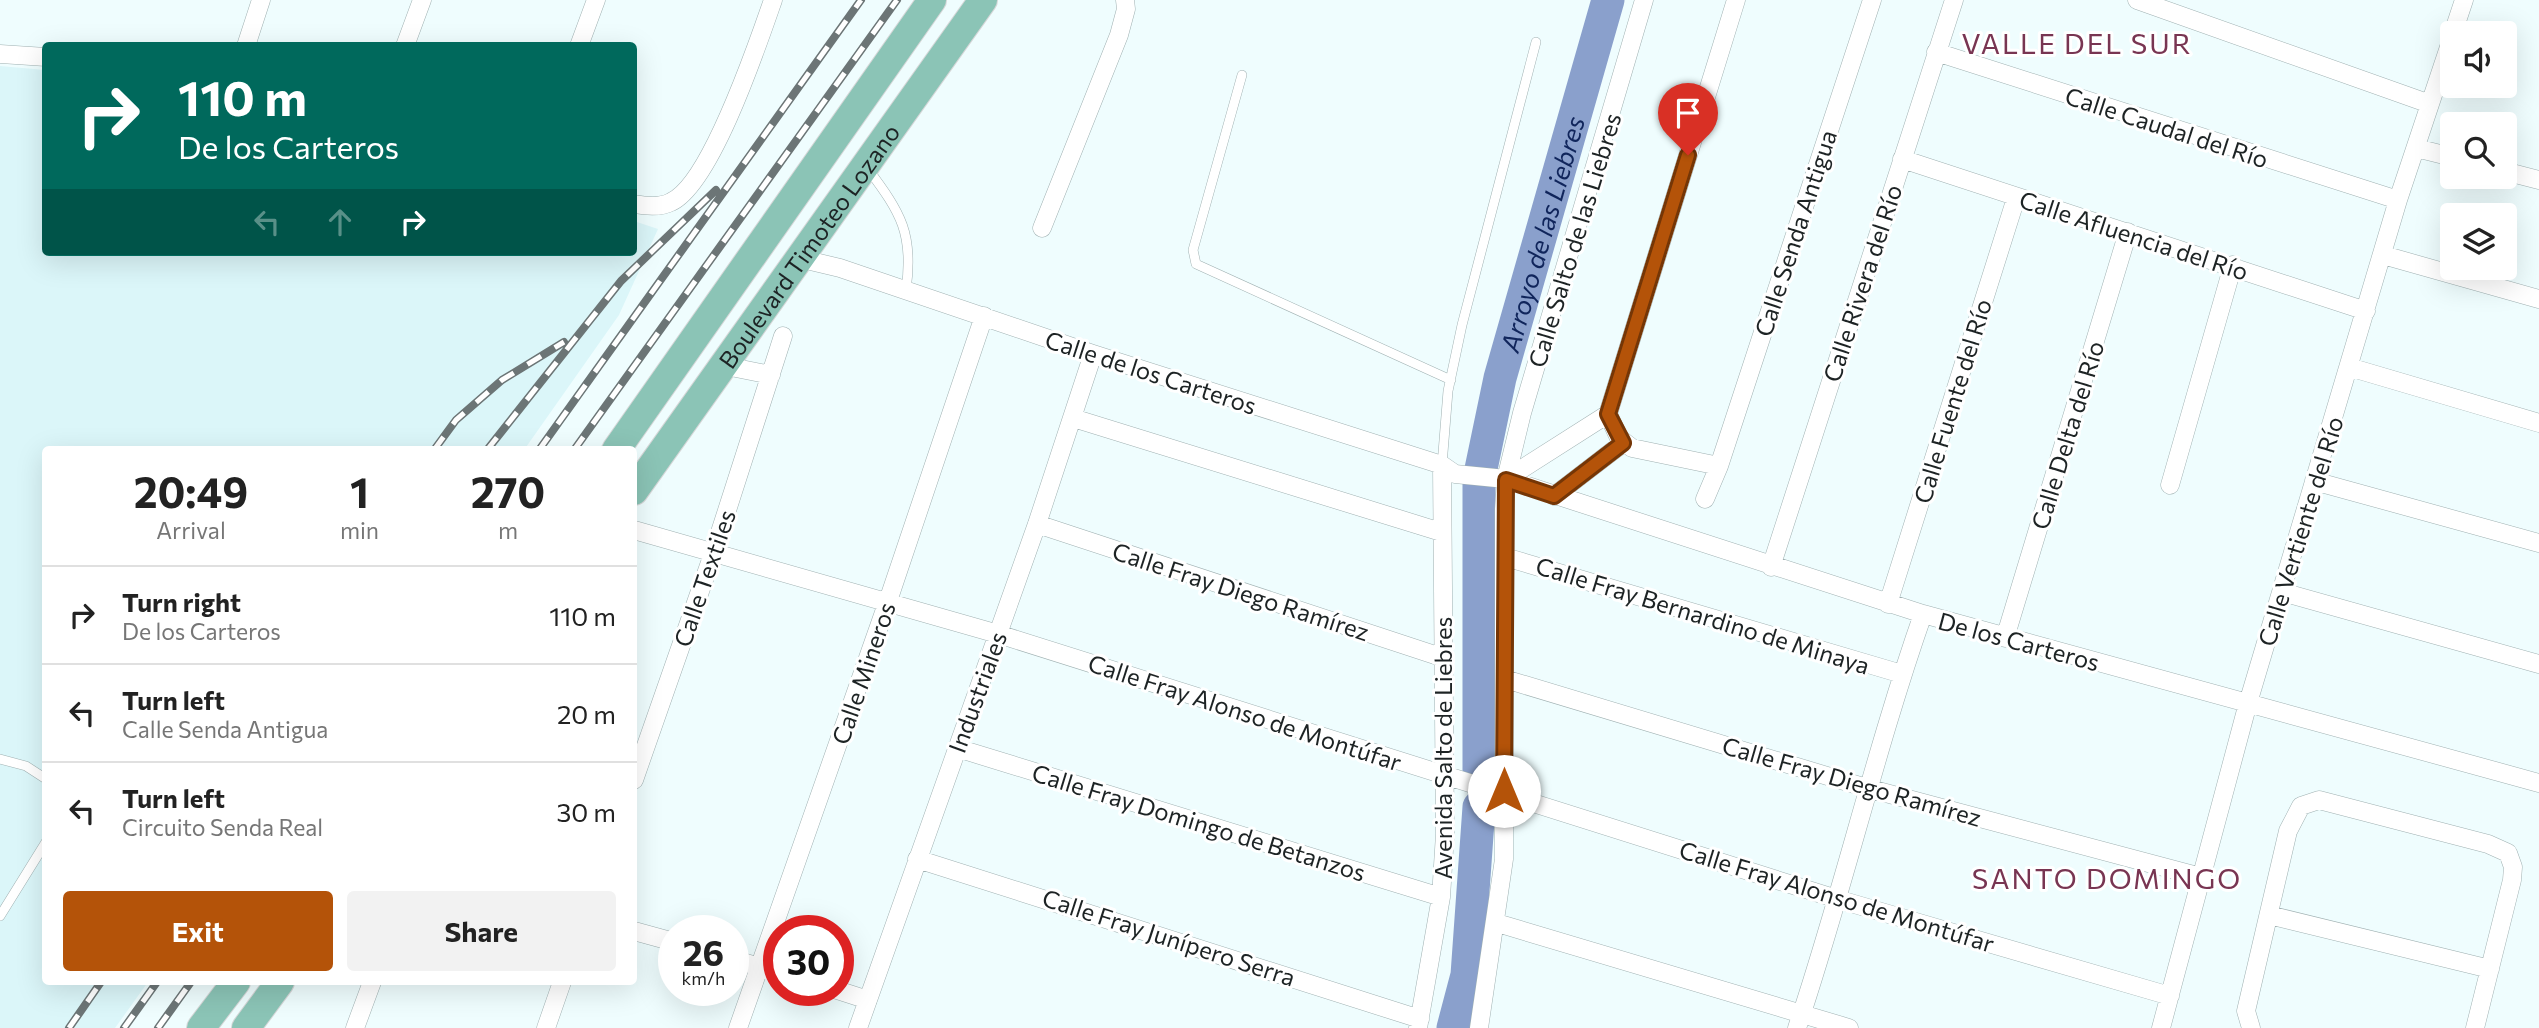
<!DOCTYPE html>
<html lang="en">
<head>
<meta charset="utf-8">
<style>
	:root { --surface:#fff; --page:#f2f2f2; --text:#222; --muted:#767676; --line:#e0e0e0; --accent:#b45309 }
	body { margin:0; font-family:Commissioner,sans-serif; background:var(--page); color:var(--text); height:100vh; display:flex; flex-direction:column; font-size:26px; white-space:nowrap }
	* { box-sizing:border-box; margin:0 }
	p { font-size:23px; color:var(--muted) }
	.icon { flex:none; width:38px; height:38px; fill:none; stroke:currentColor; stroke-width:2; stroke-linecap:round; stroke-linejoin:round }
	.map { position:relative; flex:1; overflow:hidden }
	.drawer { position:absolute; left:42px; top:446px; width:595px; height:539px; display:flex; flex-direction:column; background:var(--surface); border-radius:7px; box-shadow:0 7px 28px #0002 }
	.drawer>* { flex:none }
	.guide { position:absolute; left:42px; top:42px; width:595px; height:214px; border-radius:7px; box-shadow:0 7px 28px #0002; background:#00695c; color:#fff; overflow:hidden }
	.buttons { position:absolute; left:2440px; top:21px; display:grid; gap:14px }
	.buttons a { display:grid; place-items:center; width:77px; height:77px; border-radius:7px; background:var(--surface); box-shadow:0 7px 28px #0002; font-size:35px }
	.speed { position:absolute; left:658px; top:915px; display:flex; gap:14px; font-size:35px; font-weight:700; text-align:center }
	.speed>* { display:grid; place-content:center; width:91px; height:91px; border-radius:50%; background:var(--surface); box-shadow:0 7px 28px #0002; line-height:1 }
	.speed small { font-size:18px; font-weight:400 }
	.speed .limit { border:10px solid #d22; background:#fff; color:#111 }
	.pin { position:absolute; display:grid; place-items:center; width:60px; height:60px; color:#fff; margin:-72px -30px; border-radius:50% 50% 50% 0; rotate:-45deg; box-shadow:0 0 7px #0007 }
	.pin .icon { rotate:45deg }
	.me { position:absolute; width:77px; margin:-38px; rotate:0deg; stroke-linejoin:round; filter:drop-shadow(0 0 5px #0008) }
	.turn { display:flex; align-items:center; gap:24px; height:147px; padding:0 21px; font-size:32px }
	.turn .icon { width:91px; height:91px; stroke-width:2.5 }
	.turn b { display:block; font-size:49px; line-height:60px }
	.lanes { display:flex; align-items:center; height:66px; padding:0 21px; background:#0003; justify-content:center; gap:35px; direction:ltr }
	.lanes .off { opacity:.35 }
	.eta { display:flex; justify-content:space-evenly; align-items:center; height:119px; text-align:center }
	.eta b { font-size:42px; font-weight:700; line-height:49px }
	.cta { display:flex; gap:14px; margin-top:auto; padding:14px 21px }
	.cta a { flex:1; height:80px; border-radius:7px; background:var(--accent); color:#fff; font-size:28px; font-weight:700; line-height:80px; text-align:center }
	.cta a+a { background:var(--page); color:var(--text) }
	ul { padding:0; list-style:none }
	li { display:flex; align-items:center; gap:21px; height:98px; padding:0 21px; border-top:2px solid var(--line) }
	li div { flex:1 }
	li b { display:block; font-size:26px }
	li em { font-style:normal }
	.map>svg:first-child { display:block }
	.built { fill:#dbf6f9 }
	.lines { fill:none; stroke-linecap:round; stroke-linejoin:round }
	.river { stroke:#8aa0cc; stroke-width:33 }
	.service-casing { stroke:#a0b1b2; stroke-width:10 }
	.minor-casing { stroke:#a0b1b2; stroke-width:19 }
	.primary-casing { stroke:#d6d7d8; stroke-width:30 }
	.service { stroke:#fff; stroke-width:9 }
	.minor { stroke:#fff; stroke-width:18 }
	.primary { stroke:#8bc4b6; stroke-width:28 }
	.rail-casing { stroke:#6c7576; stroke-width:8 }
	.rail { stroke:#fff; stroke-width:5; stroke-dasharray:16; stroke-linecap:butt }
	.route-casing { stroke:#753606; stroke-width:18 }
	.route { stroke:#b45309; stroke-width:12 }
	.labels { text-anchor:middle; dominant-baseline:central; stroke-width:6; stroke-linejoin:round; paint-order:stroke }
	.street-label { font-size:24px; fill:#1d2324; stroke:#fff }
	.water-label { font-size:26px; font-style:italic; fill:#10255b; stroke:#fff }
	.quarter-label { font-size:28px; letter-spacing:2px; fill:#783552; stroke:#fff }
</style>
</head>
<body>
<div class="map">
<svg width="2539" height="1028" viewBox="0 0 2539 1028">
	<rect width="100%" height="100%" fill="#effdfe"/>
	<path class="built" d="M0,66L45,70L46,252H634V221L658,229L619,315L524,450H46V982H148L115,1028H0Z"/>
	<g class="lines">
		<g class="river">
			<path id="s1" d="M1481,469L1500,378L1608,0"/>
			<path d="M1479,484V774"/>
			<path d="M1453,1028L1467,975L1479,807"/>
		</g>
		<defs>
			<path id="service" d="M1242,75L1193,250L1196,264L1451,380
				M868,169C901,213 914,234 906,290
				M1442,465L1448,391L1462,325L1536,42
				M0,759L26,766L46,779
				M0,916L46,842"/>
			<path id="minor" d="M2137,0L2430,104
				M2453,33L2464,0
				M246,46L261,0
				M405,46L422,0
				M579,46L596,0
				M1936,52L2398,200
				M0,54L46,57
				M2416,148L2452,157
				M1902,159L2366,311
				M2504,171L2539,180
				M634,204C645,206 660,208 671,202C711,184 758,43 773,0
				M1042,228L1119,35L1126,9L1125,0
				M2383,255L2539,299
				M798,258L840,268L1093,354L1442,465L1455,474L1506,479L1923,614L2539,783
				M721,365L771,375
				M2349,367L2539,423
				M1608,414L1619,438L1632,448L1719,466
				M1073,418L1441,532
				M1506,479L1608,414L1736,0
				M2314,481L2539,543
				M2170,485L2233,265
				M1554,496L1623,443
				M1705,499L1719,466L1872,0
				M1037,524L1444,658
				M634,530L998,634L1837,899L2170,996
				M1505,557L1902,674
				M1771,567L1954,0
				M2282,592L2539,664
				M1888,604L2016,198
				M2005,638L2128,232
				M1505,679L1867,788L2201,877
				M957,748L1441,897
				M634,780L713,554L783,336
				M917,859L1420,1019
				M2269,915L2490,969
				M1497,923L1849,1028
				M634,931L674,942
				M733,959L779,973
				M837,990L868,1000
				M355,1028L372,982
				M546,1028L562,982
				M738,1028L888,601L984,316
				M858,1028L1037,524L1093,354
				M1418,1028L1441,897L1445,834L1442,465
				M1479,1028L1504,859V509L1506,479L1522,413L1644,0
				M1797,1028C1843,891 1875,751 1923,614
				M2161,1028L2248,703L2398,200L2452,38
				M2251,1028L2246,1011L2288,831L2301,806L2319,800L2488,844L2508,853L2513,867L2512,880L2475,1028"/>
			<g id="primary">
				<path d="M616,450L932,0"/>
				<path id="s2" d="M634,491L983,0"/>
				<path d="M201,1028L236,982"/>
				<path d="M246,1028L280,982"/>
			</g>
		</defs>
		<use href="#service" class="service-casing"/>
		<use href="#minor" class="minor-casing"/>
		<use href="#primary" class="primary-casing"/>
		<use href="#service" class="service"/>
		<use href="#minor" class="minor"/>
		<use href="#primary" class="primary"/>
		<defs>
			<path id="rail" d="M434,450L456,420L502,380L564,342
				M487,450L621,281L716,190
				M539,450L861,0
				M574,450L897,0
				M69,1028L101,982
				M124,1028L157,982
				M158,1028L191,982"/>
		</defs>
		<use href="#rail" class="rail-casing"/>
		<use href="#rail" class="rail"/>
	</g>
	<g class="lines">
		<defs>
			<path id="route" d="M1504,791L1506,480L1554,496L1623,443L1608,414L1688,155"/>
		</defs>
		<use href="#route" class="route-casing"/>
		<use href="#route" class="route"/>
	</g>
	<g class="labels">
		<g class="street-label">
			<text transform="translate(2167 127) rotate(18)">Calle Caudal del Río</text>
			<text transform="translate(1795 233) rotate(-72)">Calle Senda Antigua</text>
			<text transform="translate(2134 235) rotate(18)">Calle Afluencia del Río</text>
			<text transform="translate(1574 240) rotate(-73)">Calle Salto de las Liebres</text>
			<text stroke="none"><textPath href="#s2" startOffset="301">Boulevard Timoteo Lozano</textPath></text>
			<text transform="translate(1862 283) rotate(-72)">Calle Rivera del Río</text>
			<text transform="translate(1151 372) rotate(18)">Calle de los Carteros</text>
			<text transform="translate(1952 401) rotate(-73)">Calle Fuente del Río</text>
			<text transform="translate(2067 435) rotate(-73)">Calle Delta del Río</text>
			<text transform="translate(2300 531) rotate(-73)">Calle Vertiente del Río</text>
			<text transform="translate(704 578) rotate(-71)">Calle Textiles</text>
			<text transform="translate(1241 591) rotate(18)">Calle Fray Diego Ramírez</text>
			<text transform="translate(1703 615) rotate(17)">Calle Fray Bernardino de Minaya</text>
			<text transform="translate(2019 641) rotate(15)">De los Carteros</text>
			<text transform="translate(863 673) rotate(-71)">Calle Mineros</text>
			<text transform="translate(977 692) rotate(-70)">Industriales</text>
			<text transform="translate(1245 712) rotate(18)">Calle Fray Alonso de Montúfar</text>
			<text transform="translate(1442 748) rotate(-90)">Avenida Salto de Liebres</text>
			<text transform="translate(1852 781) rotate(16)">Calle Fray Diego Ramírez</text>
			<text transform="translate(1199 822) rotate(17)">Calle Fray Domingo de Betanzos</text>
			<text transform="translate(1837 896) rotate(17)">Calle Fray Alonso de Montúfar</text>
			<text transform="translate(1169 937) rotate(18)">Calle Fray Junípero Serra</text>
		</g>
		<g class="water-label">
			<text stroke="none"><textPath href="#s1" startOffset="243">Arroyo de las Liebres</textPath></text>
		</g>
		<g class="quarter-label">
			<text x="2077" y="43">VALLE DEL SUR</text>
			<text x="2107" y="878">SANTO DOMINGO</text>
		</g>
	</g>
</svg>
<div class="buttons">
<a><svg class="icon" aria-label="sound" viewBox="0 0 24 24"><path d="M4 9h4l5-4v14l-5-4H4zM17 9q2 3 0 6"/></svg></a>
<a><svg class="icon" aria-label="search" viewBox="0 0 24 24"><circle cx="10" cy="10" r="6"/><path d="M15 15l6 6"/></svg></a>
<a><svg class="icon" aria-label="layers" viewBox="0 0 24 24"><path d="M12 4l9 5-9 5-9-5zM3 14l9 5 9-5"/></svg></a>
</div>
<div class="speed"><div>26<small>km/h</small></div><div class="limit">30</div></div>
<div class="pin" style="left:1688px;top:155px;background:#d93025"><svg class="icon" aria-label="arrive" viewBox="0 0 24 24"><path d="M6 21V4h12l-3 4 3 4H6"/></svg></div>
<svg class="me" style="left:1504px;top:791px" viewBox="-20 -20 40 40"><circle r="19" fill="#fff"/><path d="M0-13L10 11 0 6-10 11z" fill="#b45309"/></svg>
<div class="guide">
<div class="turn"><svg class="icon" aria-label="right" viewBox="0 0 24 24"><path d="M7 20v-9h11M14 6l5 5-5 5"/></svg><div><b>110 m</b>De los Carteros</div></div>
<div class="lanes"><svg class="icon off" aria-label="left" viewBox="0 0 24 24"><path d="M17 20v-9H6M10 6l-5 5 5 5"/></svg><svg class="icon off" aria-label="ahead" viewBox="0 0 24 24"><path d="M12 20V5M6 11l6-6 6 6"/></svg><svg class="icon" aria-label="right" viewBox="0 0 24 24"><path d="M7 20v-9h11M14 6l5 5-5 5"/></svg></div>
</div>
<section class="drawer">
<div class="eta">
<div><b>20:49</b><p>Arrival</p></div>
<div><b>1</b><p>min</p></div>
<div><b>270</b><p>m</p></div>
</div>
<ul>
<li><svg class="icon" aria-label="right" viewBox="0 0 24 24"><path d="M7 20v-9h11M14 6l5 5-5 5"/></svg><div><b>Turn right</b><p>De los Carteros</p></div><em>110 m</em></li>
<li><svg class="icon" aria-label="left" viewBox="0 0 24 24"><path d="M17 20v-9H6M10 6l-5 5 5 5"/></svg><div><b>Turn left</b><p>Calle Senda Antigua</p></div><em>20 m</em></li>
<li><svg class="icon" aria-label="left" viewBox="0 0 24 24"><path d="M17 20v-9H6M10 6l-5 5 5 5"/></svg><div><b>Turn left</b><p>Circuito Senda Real</p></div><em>30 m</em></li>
</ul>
<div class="cta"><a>Exit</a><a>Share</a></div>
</section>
</div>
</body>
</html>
